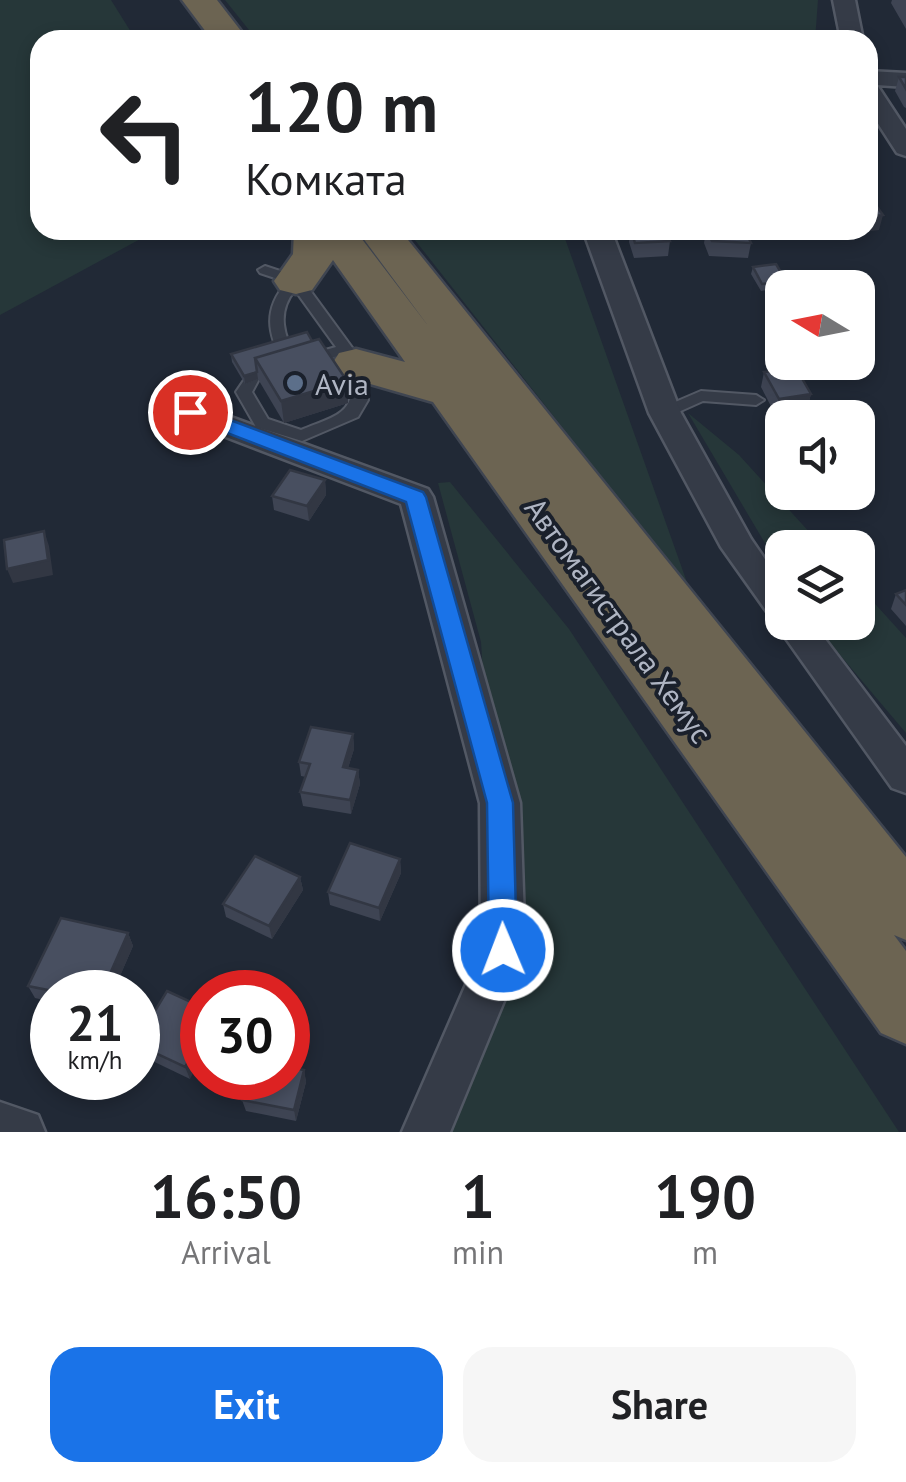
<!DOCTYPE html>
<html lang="en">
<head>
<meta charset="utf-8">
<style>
	:root { --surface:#fff; --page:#f6f6f6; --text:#202124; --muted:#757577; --accent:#1a73e8 }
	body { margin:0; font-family:"PT Sans",sans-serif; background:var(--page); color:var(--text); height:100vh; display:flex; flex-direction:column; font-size:38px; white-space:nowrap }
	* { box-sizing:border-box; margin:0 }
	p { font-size:32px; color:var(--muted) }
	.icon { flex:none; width:55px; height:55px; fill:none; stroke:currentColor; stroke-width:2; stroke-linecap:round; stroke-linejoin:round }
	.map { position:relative; height:1132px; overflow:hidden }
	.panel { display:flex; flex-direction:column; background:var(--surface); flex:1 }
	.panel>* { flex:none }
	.top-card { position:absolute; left:30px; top:30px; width:848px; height:210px; border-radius:30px; box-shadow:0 5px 15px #0003; background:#fff; color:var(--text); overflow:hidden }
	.needle { width:65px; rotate:280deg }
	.tools { position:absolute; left:765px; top:270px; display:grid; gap:20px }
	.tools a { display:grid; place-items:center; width:110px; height:110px; border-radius:20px; background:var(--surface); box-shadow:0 5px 15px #0003; font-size:50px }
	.speed { position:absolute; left:30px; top:970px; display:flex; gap:20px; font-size:50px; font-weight:700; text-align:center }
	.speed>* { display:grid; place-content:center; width:130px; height:130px; border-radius:50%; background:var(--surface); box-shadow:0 5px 15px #0003; line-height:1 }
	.speed small { font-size:25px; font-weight:400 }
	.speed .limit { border:15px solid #d22; background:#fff; color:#111 }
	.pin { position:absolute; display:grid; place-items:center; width:85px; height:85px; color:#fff; margin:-42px; border:5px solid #fff; border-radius:50%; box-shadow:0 2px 10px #0007 }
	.me { position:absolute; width:110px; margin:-55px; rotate:359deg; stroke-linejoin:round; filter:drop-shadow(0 0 8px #0008) }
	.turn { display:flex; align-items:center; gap:35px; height:210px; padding:0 50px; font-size:45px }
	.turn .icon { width:130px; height:130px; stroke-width:2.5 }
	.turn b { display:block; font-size:70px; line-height:85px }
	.eta { display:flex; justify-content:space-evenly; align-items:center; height:170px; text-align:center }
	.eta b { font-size:60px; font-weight:700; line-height:70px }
	.button { display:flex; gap:20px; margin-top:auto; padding:20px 50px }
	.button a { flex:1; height:115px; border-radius:30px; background:var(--accent); color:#fff; font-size:40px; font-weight:700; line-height:115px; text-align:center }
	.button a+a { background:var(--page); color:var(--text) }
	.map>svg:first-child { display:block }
	.green { fill:#263739 }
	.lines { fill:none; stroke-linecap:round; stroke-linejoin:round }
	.service-casing { stroke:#525864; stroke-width:4 }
	.minor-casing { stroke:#525864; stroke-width:5 }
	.motorway-casing { stroke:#3f4551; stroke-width:5 }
	.service { fill:#353b47; fill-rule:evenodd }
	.minor { fill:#353b47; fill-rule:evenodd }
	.motorway { fill:#6c6452; fill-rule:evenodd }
	.wall { fill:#3e4453 }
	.shaded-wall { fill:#323743 }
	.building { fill:#484f60; stroke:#323743; stroke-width:2.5 }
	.route { fill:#1a73e8; stroke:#114b97; stroke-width:2.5 }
	.service-dot { fill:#5c6f8a; stroke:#1a202b; stroke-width:4 }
	.labels { text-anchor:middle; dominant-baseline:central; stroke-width:8; stroke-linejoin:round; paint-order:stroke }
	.poi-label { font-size:30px; fill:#afb5c3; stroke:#1a202b; text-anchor:start }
	.street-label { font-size:30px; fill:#afb5c3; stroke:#1a202b }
</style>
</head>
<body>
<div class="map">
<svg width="906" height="1132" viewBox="0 0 906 1132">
	<rect width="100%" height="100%" fill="#212936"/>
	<path class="green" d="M0,0H111L136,40H40V230H157L0,315Z
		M225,0H818L815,40H257Z
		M407,230H562L689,588Z
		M688,413L739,455L823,547L782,548V572Z
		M450,482L569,629L899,1132H437L499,917L481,642L438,483Z
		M858,585L906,638V733L813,623L858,622Z"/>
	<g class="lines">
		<defs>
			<path id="service" d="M265,266L301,278L364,364L368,400L358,417L302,441L256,427L236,392L249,373L270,366L275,368L278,371L275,374L259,379L252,392L268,419L301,430C325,419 354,416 351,386C349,373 349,365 341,355L309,364L304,362L301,359L304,356L336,347L295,290C276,313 284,336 297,360L289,365L284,363C267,334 263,309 287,282L260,273L258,270Z
				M701,391L756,395L764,400L756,405L703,401L665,418L657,413L659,409Z"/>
			<path id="minor" d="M833,0H855L863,40H841Z
				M868,71L906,73V87L877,85L906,129V156L897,153L868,108Z
				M583,230H611L681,413L751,539L782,584V622H812L906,746V793L892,788L721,547L649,413Z
				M190,402L428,489L433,497L520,803L525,950L450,1132H402L481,950L480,803L401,504L179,419L174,412L179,405Z
				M0,1102L38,1115L45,1132H0Z"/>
			<path id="motorway" d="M182,0H217L248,40H212Z
				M294,230H355L429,327L357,230H400L906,857V940L894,935L906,951V1044L881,1033L433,402L339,375L332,364L339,353L356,349L405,362L333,260L312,290L296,294L280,290L274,281L293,254Z"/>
		</defs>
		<use href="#service" class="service-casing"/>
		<use href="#minor" class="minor-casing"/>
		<use href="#motorway" class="motorway-casing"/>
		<use href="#service" class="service"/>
		<use href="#minor" class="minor"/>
		<use href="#motorway" class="motorway"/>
	</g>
	<path class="wall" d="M892,0H906V29L891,3Z
		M899,77H906V108L904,107L895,91Z
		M630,230H666L670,241L668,256L634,258L629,242Z
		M706,230H745L751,243L748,258L709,256L704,243Z
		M753,267L786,281L784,288L761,291L751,274Z
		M307,332L348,403L284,423L258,379L245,384L232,362L231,354Z
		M764,372L811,394L807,409L775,414L761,387Z
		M325,480L326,495L309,521L274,510L272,496Z
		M906,590V626L891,609L896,594Z
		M353,734L354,749L348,768L358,770L360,784L351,814L303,806L300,792L306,777L301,776L299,762Z
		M400,859L401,873L380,921L330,905L328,892Z
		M300,877L303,890L272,939L226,917L223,904Z
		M128,933L133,946L113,992H52V1002L35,998L28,986Z
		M167,991L190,1079L140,1055L138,1049V1039Z
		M304,1070L306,1082L296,1121L246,1111L242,1100Z"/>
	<path class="shaded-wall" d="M883,215L879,230L854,233L855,230H868V217Z
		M257,372L258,379L245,384L244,376Z
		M347,381L348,403L284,423L281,401Z
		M811,394L807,409L775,414L779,399Z
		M325,480L326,495L309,521L307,506Z
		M44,531L49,546L53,575L13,583L7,569Z
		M353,734L354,749L344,781L343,767Z
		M358,770L360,784L351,814L350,800Z
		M400,859L401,873L380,921L379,908Z
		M300,877L303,890L272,939L269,926Z
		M128,933L133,946L113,992H102Z
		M202,1037V1056L190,1079L185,1067Z
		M304,1070L306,1082L296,1121L294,1110Z"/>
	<path class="building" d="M899,77H906V89Z
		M872,200L883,215L868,217V201Z
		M631,230H666L670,241L635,243Z
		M707,230H745L751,243L712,241Z
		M776,264L786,281L762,284L753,267Z
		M307,332L312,341L255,358L257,372L254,373L244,376L231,354Z
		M319,339L347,381L281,401L255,358Z
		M796,368L811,394L779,399L764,372Z
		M290,470L325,480L307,506L272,496Z
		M44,531L48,560L7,569L4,540Z
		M906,590V605L896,594Z
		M311,727L353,734L343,767L358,770L350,800L300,792L310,764L299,762Z
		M350,843L400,859L379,908L328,892Z
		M255,856L300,877L269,926L223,904Z
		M61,918L128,933L102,992H58L28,986Z
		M167,991L202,1007V1037L185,1067L138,1045V1039Z
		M288,1067L304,1070L294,1110L242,1100L248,1078H288Z"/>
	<path class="route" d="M190,405L423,492L426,497L513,803L517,950L513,959L503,963L493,959L489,950L487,803L406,502L183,416L180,412Z"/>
	<circle class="service-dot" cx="295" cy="383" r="10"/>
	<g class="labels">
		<g class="poi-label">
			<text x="315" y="383">Avia</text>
		</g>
		<g class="street-label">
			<text transform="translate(619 620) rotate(54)">Автомагистрала Хемус</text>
		</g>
	</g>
</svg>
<div class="tools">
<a><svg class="needle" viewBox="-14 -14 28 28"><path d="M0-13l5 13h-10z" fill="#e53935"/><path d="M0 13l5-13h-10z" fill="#757577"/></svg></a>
<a><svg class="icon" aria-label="sound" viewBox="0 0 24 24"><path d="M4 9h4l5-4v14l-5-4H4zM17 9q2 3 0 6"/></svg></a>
<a><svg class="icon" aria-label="layers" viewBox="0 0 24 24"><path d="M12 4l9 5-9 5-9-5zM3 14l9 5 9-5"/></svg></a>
</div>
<div class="speed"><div>21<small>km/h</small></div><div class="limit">30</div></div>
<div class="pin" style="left:190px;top:412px;background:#d93025"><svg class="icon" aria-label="arrive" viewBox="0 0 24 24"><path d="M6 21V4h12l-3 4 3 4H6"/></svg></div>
<svg class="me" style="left:503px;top:950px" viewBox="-20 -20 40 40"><circle r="17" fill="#1a73e8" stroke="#fff" stroke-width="3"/><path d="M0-11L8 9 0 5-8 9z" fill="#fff"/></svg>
<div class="top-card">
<div class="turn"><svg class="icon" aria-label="left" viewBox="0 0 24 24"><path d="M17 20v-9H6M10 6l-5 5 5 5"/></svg><div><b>120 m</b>Комката</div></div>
</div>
</div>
<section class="panel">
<div class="eta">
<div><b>16:50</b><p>Arrival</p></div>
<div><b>1</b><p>min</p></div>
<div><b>190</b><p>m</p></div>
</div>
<div class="button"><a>Exit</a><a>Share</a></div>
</section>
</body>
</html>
